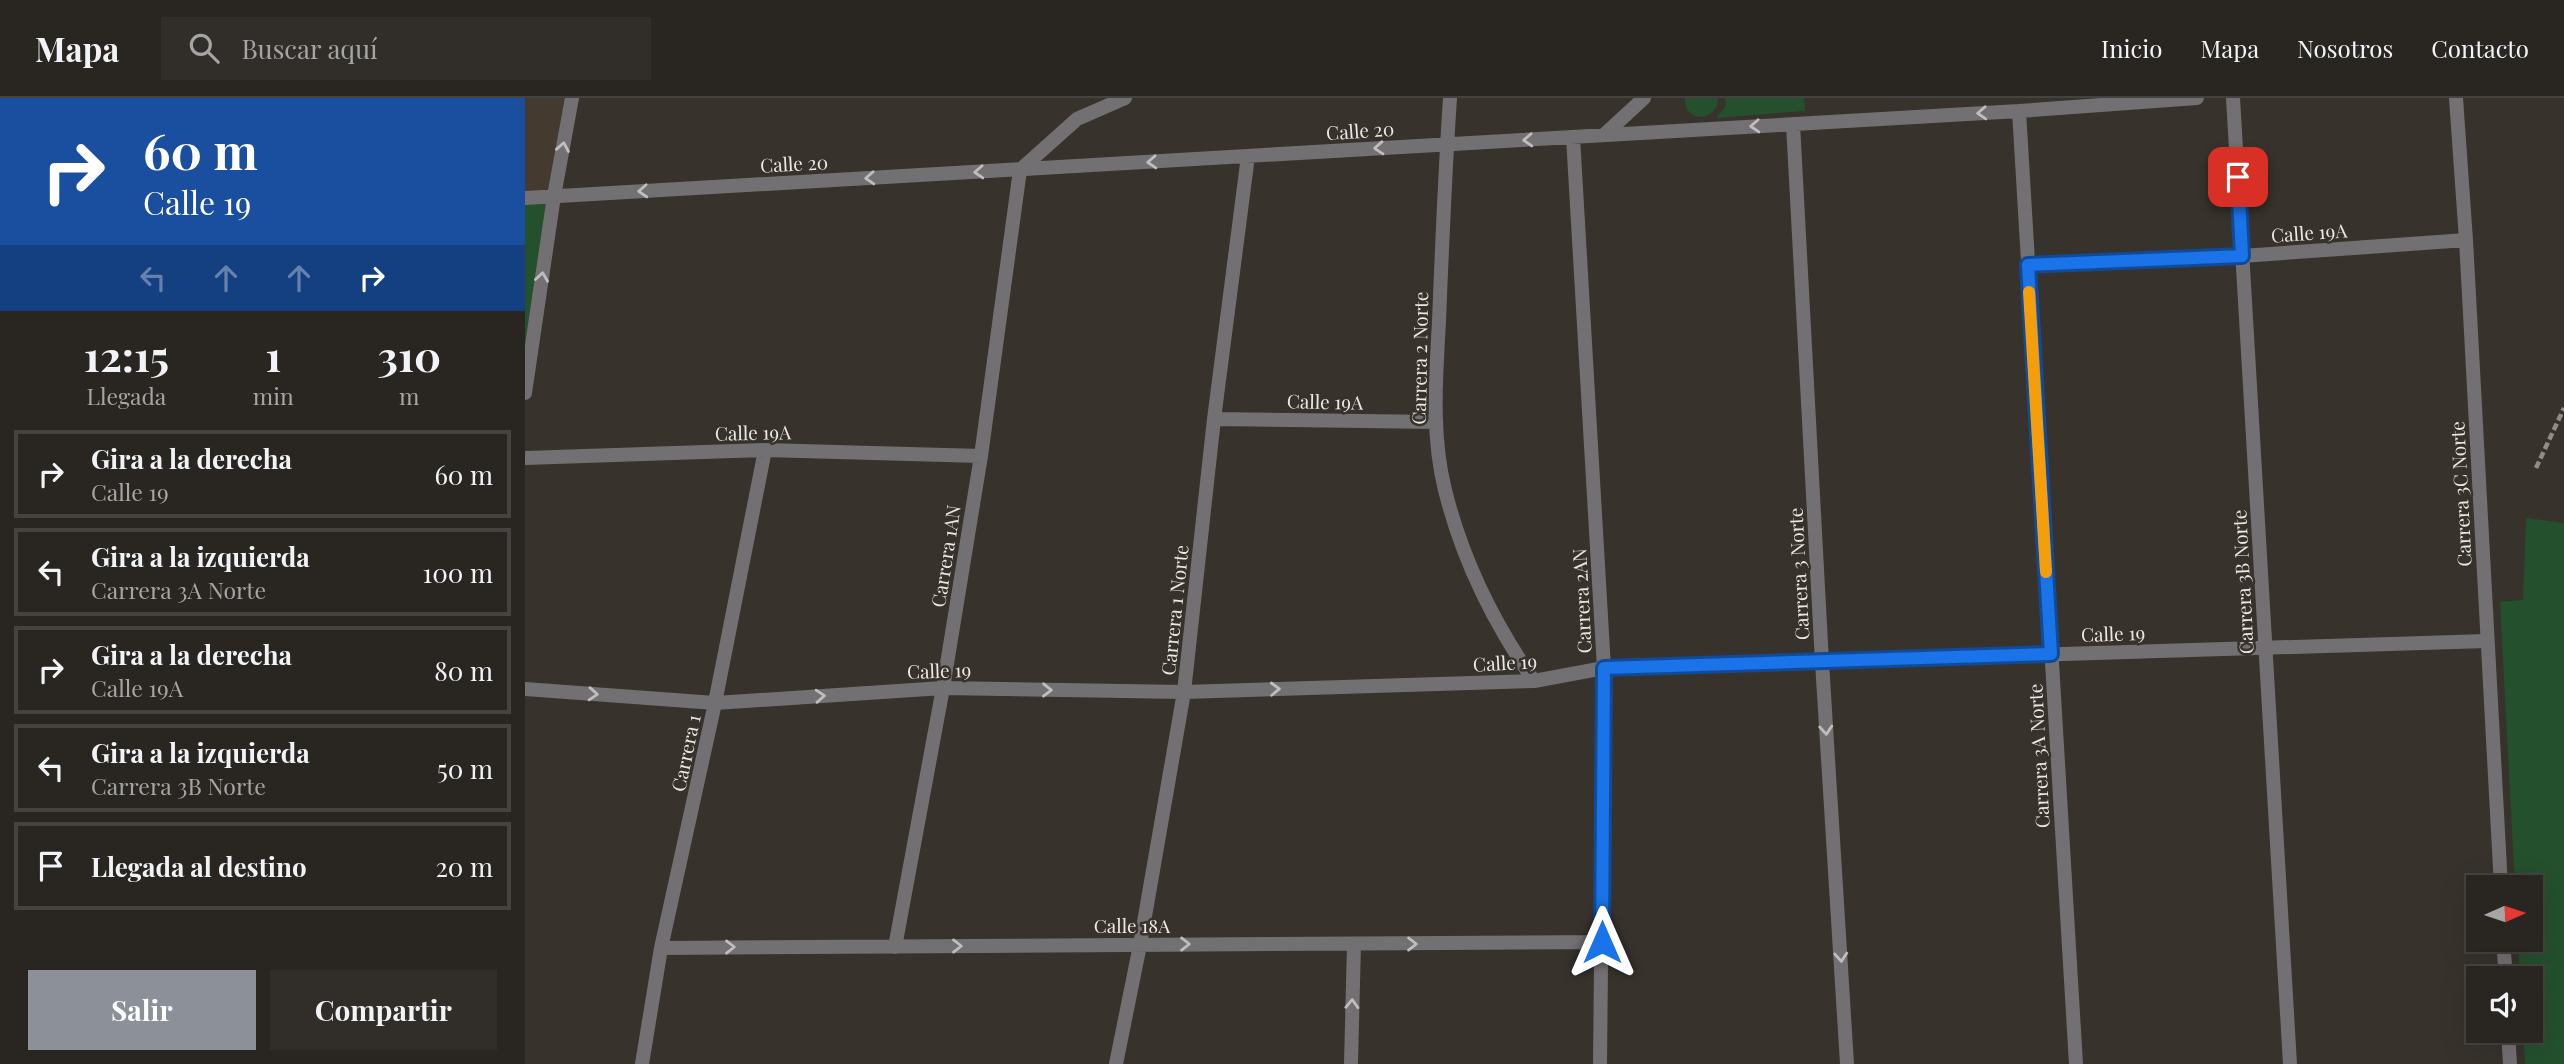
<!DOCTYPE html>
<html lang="es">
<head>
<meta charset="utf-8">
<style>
	:root { --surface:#292621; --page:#312e2a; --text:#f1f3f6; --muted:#a5a5a5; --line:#45433f; --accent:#8c9099 }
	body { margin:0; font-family:"Playfair Display",serif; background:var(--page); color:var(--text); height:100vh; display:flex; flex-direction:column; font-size:26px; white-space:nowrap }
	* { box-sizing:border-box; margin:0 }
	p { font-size:23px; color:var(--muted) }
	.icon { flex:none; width:38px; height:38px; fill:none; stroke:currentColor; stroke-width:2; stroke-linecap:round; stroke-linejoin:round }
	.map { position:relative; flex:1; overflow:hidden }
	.panel { display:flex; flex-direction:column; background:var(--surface); width:525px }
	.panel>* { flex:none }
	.hud { background:#1a4fa0; color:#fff; overflow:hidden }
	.needle { width:46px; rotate:87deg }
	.controls { position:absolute; left:1941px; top:777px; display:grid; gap:14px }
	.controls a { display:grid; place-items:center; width:77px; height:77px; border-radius:0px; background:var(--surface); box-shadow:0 7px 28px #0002,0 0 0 2px var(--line); font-size:35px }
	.pin { position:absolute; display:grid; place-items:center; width:60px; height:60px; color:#fff; margin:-30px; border-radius:14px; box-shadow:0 4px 10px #0006 }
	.me { position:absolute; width:77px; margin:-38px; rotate:0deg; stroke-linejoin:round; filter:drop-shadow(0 0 5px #0008) }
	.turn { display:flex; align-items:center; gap:24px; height:147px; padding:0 28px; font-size:32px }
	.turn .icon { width:91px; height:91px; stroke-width:2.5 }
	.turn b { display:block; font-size:49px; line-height:60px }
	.lanes { display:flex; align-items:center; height:66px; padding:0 28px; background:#0003; justify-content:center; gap:35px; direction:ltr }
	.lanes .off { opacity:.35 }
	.eta { display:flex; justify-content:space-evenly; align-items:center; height:119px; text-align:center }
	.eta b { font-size:42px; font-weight:700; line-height:49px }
	.cta { display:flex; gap:14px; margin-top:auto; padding:14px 28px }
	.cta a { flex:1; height:80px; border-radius:0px; background:var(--accent); color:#fff; font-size:28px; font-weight:700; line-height:80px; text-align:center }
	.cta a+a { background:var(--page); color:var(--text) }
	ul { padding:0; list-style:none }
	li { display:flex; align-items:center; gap:21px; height:88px; margin:0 14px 10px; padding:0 14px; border:4px solid var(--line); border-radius:0px }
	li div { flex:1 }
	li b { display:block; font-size:26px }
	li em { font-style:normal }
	header { display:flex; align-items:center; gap:42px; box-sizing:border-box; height:98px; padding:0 35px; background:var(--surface); border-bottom:2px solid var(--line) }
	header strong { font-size:33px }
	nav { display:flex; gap:38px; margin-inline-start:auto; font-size:24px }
	.search { width:490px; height:63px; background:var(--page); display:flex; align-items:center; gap:18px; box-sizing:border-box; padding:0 24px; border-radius:0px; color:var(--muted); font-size:26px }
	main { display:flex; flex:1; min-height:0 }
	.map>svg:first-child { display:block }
	.built { fill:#443a2f }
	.green { fill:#24502e }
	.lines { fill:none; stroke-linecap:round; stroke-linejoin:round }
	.path { stroke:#918c87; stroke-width:4.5; stroke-dasharray:7 3.5; stroke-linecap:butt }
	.minor { stroke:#737073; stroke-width:14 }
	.oneway { stroke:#c1bdbc }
	.route-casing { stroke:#114b97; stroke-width:18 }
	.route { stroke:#1a73e8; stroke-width:12 }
	.slow { stroke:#f59e0b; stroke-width:12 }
	.labels { text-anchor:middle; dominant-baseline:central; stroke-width:5; stroke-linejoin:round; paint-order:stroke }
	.street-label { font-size:19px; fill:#ebe7e3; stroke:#37322c }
</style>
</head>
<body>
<header>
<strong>Mapa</strong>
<div class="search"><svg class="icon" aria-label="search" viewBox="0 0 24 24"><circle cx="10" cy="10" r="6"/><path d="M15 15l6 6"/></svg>Buscar aquí</div>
<nav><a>Inicio</a><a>Mapa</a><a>Nosotros</a><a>Contacto</a></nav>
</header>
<main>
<section class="panel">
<div class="hud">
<div class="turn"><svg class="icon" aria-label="right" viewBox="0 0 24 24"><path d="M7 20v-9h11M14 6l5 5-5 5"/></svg><div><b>60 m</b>Calle 19</div></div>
<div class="lanes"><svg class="icon off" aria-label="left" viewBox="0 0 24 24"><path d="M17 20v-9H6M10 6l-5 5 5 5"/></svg><svg class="icon off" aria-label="ahead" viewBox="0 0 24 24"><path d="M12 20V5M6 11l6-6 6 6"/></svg><svg class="icon off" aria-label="ahead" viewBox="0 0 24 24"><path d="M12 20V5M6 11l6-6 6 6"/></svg><svg class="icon" aria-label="right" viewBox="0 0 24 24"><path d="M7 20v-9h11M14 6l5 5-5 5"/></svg></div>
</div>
<div class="eta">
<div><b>12:15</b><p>Llegada</p></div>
<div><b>1</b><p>min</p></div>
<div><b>310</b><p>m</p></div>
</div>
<ul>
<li><svg class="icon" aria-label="right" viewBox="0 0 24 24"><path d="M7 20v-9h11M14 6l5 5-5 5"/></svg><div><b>Gira a la derecha</b><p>Calle 19</p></div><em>60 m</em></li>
<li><svg class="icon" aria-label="left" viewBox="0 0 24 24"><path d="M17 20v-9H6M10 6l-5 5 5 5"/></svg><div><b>Gira a la izquierda</b><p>Carrera 3A Norte</p></div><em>100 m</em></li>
<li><svg class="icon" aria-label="right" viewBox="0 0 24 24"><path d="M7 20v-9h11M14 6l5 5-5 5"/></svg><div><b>Gira a la derecha</b><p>Calle 19A</p></div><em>80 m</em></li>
<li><svg class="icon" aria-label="left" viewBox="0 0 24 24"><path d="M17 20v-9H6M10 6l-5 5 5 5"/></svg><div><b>Gira a la izquierda</b><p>Carrera 3B Norte</p></div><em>50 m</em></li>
<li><svg class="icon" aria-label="arrive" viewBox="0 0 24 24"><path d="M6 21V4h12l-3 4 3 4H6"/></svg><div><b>Llegada al destino</b></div><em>20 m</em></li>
</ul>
<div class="cta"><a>Salir</a><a>Compartir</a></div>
</section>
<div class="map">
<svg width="2039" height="966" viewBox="0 0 2039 966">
	<rect width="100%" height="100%" fill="#37322c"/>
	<path class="built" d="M0,0H47L29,98L0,100Z"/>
	<path class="green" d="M1160,0H1193C1193,25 1158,25 1160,0Z
		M1200,0H1279L1280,13L1191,20L1201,8Z
		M29,98L0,295V100Z
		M2001,420L2039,425V966H2000L1998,933H2006V880H1995L1993,842H2006V789H1990L1975,504L1998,502Z"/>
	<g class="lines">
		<path class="path" d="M2011,370L2039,310"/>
		<path class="minor" d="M925,0C920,74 917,148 914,223C911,279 906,336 920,392C937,461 968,524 1009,583
			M1708,0L1765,966
			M1931,0L1941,142L1976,789
			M1494,13L1551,966
			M1268,26L1297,564L1322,966
			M1079,37L1119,0
			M1048,39L1079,570L1075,966
			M495,72L552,21L600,0
			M0,100L1494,13L1672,0
			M1503,167L1717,158L1941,142
			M0,295L29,98L47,0
			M689,321L910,324
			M0,360L240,352L456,358
			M0,591L190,605L418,590L659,594L1009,583L1079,570L1962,543
			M1978,842L1981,880
			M370,849L418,590L456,358L495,72
			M136,850L1077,844
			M1983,933L1985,966
			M117,966L136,850L190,605L240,352
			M591,966L615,847L659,594L689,321L723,58
			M826,966L829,846"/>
	</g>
	<defs><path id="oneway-chevron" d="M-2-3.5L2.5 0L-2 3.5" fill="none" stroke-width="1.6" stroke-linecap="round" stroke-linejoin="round" transform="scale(1.75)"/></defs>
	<g class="oneway">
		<use href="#oneway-chevron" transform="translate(1457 15) rotate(177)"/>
		<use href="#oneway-chevron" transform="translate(1230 28) rotate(177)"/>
		<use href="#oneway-chevron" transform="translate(1003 42) rotate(177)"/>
		<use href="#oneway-chevron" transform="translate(38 49) rotate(-80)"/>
		<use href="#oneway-chevron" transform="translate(854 50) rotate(176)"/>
		<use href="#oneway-chevron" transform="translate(627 64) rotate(177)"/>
		<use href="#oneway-chevron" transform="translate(454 74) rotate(177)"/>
		<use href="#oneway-chevron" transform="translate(345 80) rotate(177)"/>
		<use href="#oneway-chevron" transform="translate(118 93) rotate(177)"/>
		<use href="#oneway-chevron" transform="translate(17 179) rotate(-82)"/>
		<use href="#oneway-chevron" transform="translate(750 591) rotate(-2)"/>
		<use href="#oneway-chevron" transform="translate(522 592) rotate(1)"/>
		<use href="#oneway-chevron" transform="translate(68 596) rotate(4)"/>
		<use href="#oneway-chevron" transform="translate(295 598) rotate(-4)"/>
		<use href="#oneway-chevron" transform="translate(1301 632) rotate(86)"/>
		<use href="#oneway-chevron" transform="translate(660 846)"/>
		<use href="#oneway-chevron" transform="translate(887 846)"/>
		<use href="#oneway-chevron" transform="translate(432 848)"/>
		<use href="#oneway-chevron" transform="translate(205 849)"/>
		<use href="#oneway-chevron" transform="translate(1316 859) rotate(86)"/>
		<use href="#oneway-chevron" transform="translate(827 906) rotate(-88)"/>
	</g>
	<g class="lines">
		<defs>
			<path id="route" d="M1077,844L1079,570L1526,556L1503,167L1717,158L1713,79"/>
		</defs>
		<use href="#route" class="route-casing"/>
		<use href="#route" class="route"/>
		<path class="slow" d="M1504,194L1521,474"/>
	</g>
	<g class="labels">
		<g class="street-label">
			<text transform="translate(835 32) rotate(-4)">Calle 20</text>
			<text transform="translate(269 65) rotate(-3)">Calle 20</text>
			<text transform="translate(1784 134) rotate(-4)">Calle 19A</text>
			<text transform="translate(894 260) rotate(-89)">Carrera 2 Norte</text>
			<text transform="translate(800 303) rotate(1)">Calle 19A</text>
			<text transform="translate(228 334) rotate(-1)">Calle 19A</text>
			<text transform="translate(1935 396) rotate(-93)">Carrera 3C Norte</text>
			<text transform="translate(420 458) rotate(-81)">Carrera 1AN</text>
			<text transform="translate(1273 476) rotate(-93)">Carrera 3 Norte</text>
			<text transform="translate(1717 484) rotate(-93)">Carrera 3B Norte</text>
			<text transform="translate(1056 503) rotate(-93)">Carrera 2AN</text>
			<text transform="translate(649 512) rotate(-84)">Carrera 1 Norte</text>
			<text transform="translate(1588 535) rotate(-2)">Calle 19</text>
			<text transform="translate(980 564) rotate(-3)">Calle 19</text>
			<text transform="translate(414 572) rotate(-2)">Calle 19</text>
			<text transform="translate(160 655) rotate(-78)">Carrera 1</text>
			<text transform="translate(1513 658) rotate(-93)">Carrera 3A Norte</text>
			<text x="607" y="827">Calle 18A</text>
		</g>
	</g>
</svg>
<div class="controls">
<a><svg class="needle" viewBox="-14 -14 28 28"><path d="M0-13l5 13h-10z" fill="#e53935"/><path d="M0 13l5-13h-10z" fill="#a5a5a5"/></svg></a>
<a><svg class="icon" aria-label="sound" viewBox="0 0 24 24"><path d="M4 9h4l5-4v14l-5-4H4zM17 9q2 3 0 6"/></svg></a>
</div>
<div class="pin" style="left:1713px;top:79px;background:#d93025"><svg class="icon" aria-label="arrive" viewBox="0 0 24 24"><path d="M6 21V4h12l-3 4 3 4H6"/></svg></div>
<svg class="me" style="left:1077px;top:844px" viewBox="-20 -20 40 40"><path d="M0-17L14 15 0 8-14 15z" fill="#1a73e8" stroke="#fff" stroke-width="4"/></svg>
</div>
</main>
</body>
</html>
